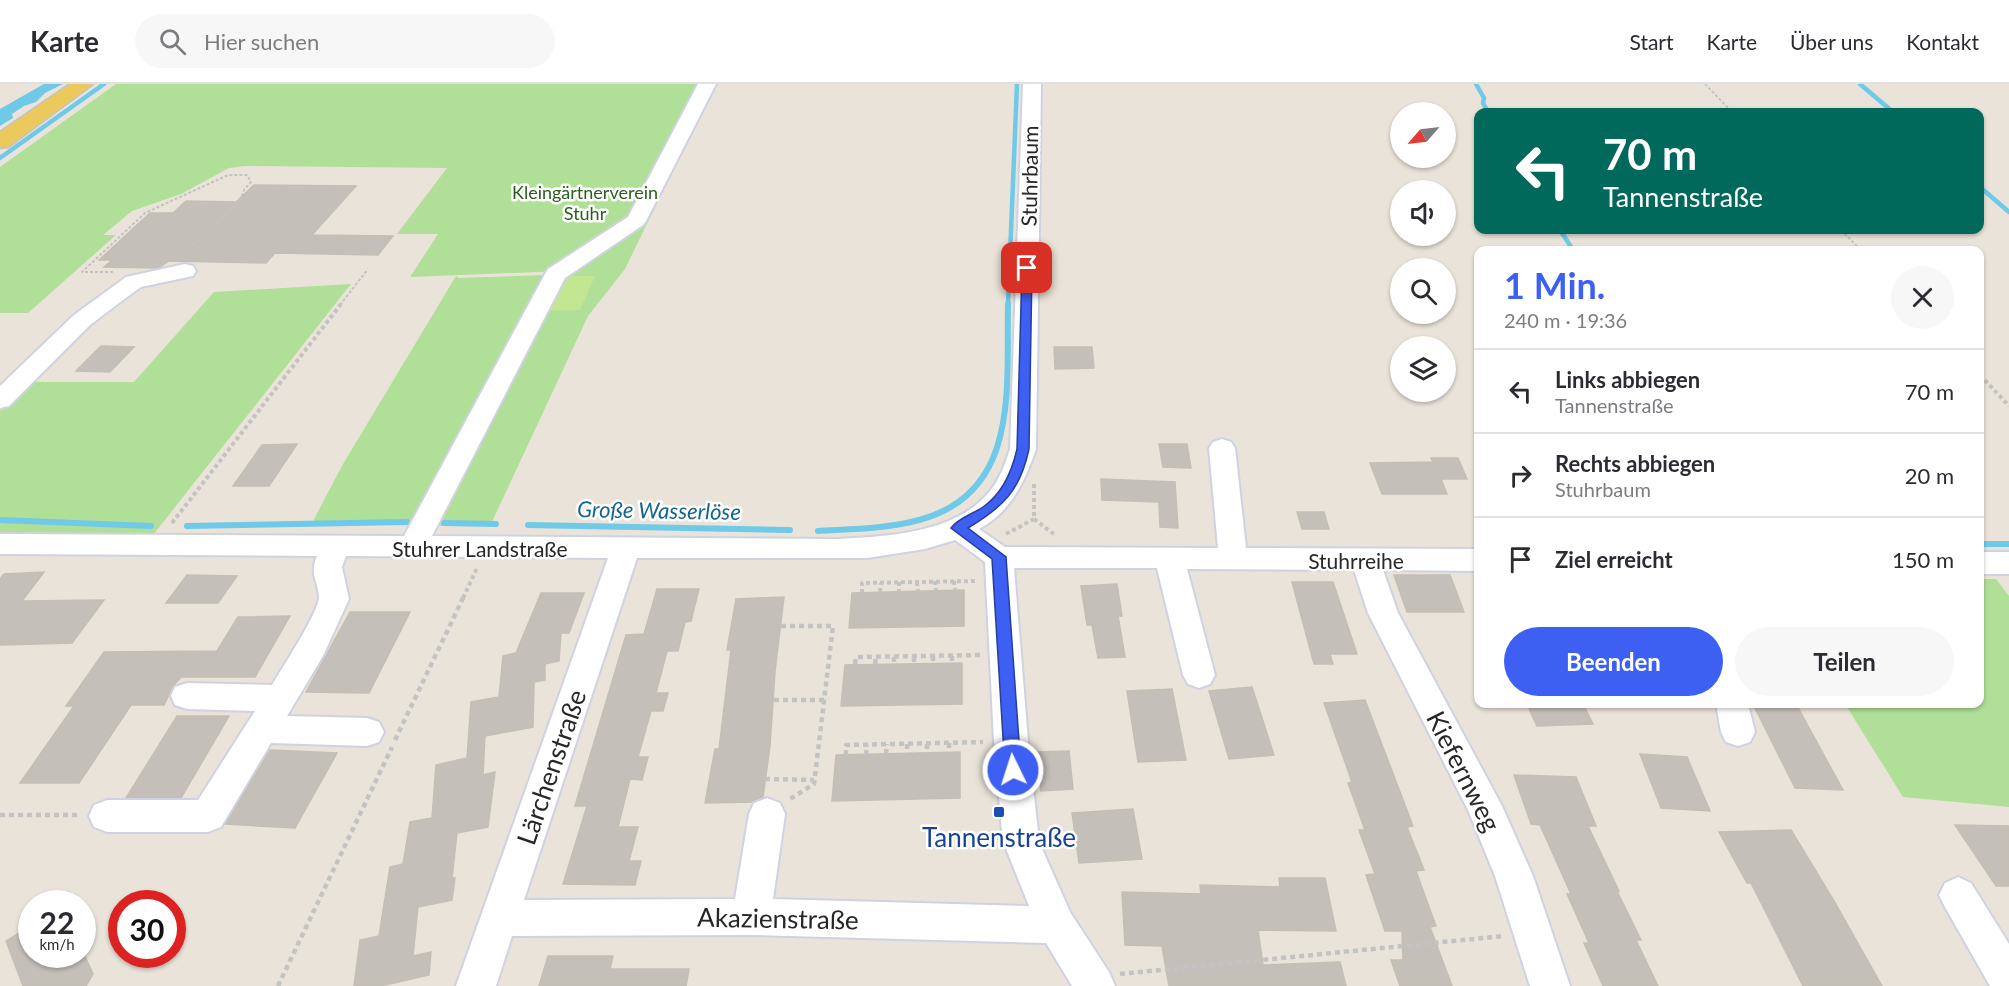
<!DOCTYPE html>
<html lang="de">
<head>
<meta charset="utf-8">
<style>
	:root { --surface:#fff; --page:#f7f7f7; --text:#2b2b33; --muted:#7c7c81; --line:#e1e1e2; --accent:#3d5ff2 }
	body { margin:0; font-family:Lato,sans-serif; background:var(--page); color:var(--text); height:100vh; display:flex; flex-direction:column; font-size:22px; white-space:nowrap }
	* { box-sizing:border-box; margin:0 }
	p { font-size:20px; color:var(--muted) }
	.icon { flex:none; width:33px; height:33px; fill:none; stroke:currentColor; stroke-width:2; stroke-linecap:round; stroke-linejoin:round }
	.map { position:relative; flex:1; overflow:hidden }
	.side { position:absolute; left:1474px; top:162px; width:510px; height:462px; display:flex; flex-direction:column; background:var(--surface); border-radius:12px; box-shadow:0 2px 4px #0004 }
	.side>* { flex:none }
	.guide { position:absolute; left:1474px; top:24px; width:510px; height:126px; border-radius:12px; box-shadow:0 2px 4px #0004; background:#00695c; color:#fff; overflow:hidden }
	.needle { width:39px; rotate:242deg }
	.buttons { position:absolute; left:1390px; top:18px; display:grid; gap:12px }
	.buttons a { display:grid; place-items:center; width:66px; height:66px; border-radius:50%; background:var(--surface); box-shadow:0 2px 4px #0004; font-size:30px }
	.speed { position:absolute; left:18px; top:806px; display:flex; gap:12px; font-size:30px; font-weight:700; text-align:center }
	.speed>* { display:grid; place-content:center; width:78px; height:78px; border-radius:50%; background:var(--surface); box-shadow:0 2px 4px #0004; line-height:1 }
	.speed small { font-size:15px; font-weight:400 }
	.speed .limit { border:9px solid #d22; background:#fff; color:#111 }
	.pin { position:absolute; display:grid; place-items:center; width:51px; height:51px; color:#fff; margin:-26px; border-radius:12px; box-shadow:0 3px 9px #0006 }
	.me { position:absolute; width:66px; margin:-33px; rotate:356deg; stroke-linejoin:round; filter:drop-shadow(0 0 4px #0008) }
	.turn { display:flex; align-items:center; gap:21px; height:126px; padding:0 30px; font-size:27px }
	.turn .icon { width:78px; height:78px; stroke-width:2.5 }
	.turn b { display:block; font-size:42px; line-height:51px }
	.round { display:grid; place-items:center; flex:none; width:63px; height:63px; border-radius:32px; background:var(--page) }
	.headline { display:flex; align-items:center; justify-content:space-between; height:102px; padding:0 30px }
	h1 { font-size:36px; font-weight:700; line-height:45px; color:var(--accent) }
	.button { display:flex; gap:12px; margin-top:auto; padding:12px 30px }
	.button a { flex:1; height:69px; border-radius:36px; background:var(--accent); color:#fff; font-size:24px; font-weight:700; line-height:69px; text-align:center }
	.button a+a { background:var(--page); color:var(--text) }
	ul { padding:0; list-style:none }
	li { display:flex; align-items:center; gap:18px; height:84px; padding:0 30px; border-top:2px solid var(--line) }
	li div { flex:1 }
	li b { display:block; font-size:22px }
	li em { font-style:normal }
	header { display:flex; align-items:center; gap:36px; box-sizing:border-box; height:84px; padding:0 30px; background:var(--surface); border-bottom:2px solid var(--line) }
	header strong { font-size:28px }
	nav { display:flex; gap:33px; margin-inline-start:auto; font-size:21px }
	.search { width:420px; height:54px; background:var(--page); display:flex; align-items:center; gap:15px; box-sizing:border-box; padding:0 21px; border-radius:33px; color:var(--muted); font-size:22px }
	.map>svg:first-child { display:block }
	.green { fill:#b0df97 }
	.pitch { fill:#c3e693 }
	.water { fill:#6fc9e9 }
	.lines { fill:none; stroke-linecap:round; stroke-linejoin:round }
	.stream-far1 { stroke:#6fc9e9; stroke-width:4.5 }
	.stream { stroke:#6fc9e9; stroke-width:6 }
	.building { fill:#c5bfb9; stroke:#c5beb3; stroke-width:1.5 }
	.minor-casing { stroke:#cfd2e0; stroke-width:4 }
	.major-casing { stroke:#c3c3c3; stroke-width:3 }
	.path-far2 { stroke:#c3c3c3; stroke-width:2; stroke-dasharray:3 2; stroke-linecap:butt }
	.path-far1 { stroke:#c3c3c3; stroke-width:4; stroke-dasharray:4 3; stroke-linecap:butt }
	.path { stroke:#c3c3c3; stroke-width:4.5; stroke-dasharray:5 4; stroke-linecap:butt }
	.minor { fill:#fff; fill-rule:evenodd }
	.major { fill:#ebc95d; fill-rule:evenodd }
	.route { fill:#3d5ff2; stroke:#283e9d; stroke-width:1.5 }
	.transit-dot { fill:#1a4fb4; stroke:#fff; stroke-width:2 }
	.labels { text-anchor:middle; dominant-baseline:central; stroke-width:5; stroke-linejoin:round; paint-order:stroke }
	.far-park-label { font-size:18px; fill:#2a601c; stroke:#fff }
	.street-label { font-size:21px; fill:#272727; stroke:#fff }
	.water-label { font-size:22px; font-style:italic; fill:#126591; stroke:#fff }
	.near-street-label { font-size:26px; fill:#272727; stroke:#fff }
	.near-transit-label { font-size:26px; fill:#164399; stroke:#fff }
</style>
</head>
<body>
<header>
<strong>Karte</strong>
<div class="search"><svg class="icon" aria-label="search" viewBox="0 0 24 24"><circle cx="10" cy="10" r="6"/><path d="M15 15l6 6"/></svg>Hier suchen</div>
<nav><a>Start</a><a>Karte</a><a>Über uns</a><a>Kontakt</a></nav>
</header>
<div class="map">
<svg width="2009" height="902" viewBox="0 0 2009 902">
	<rect width="100%" height="100%" fill="#eae3d9"/>
	<path class="green" d="M116,0H715L625,185L588,232L490,442H435C439,425 457,429 450,405L562,187L410,193L438,150H397L447,84L245,82L229,84L181,110L132,127L103,151H116L28,229H0V83Z
		M547,191L411,440L311,441L343,380L456,192L459,194Z
		M351,200L149,456L0,451V327L29,298H134L214,208Z
		M1980,495H1996L2009,512V723L1903,713L1845,620H1980Z"/>
	<path class="pitch" d="M562,192H595L580,226L546,227Z"/>
	<path class="water" d="M44,0H63L45,9L36,18L24,22L12,30L13,34L0,42V25Z"/>
	<g class="lines">
		<path class="stream-far1" d="M1476,0L1484,14L1483,19L1488,28
			M1860,0L1893,28
			M0,74L104,0
			M1980,103L2009,128
			M1560,146L1573,166
			M1008,221L1017,0"/>
		<path class="stream" d="M0,436L151,442
			M444,439L496,440
			M528,441L790,446
			M187,442L407,438
			M818,447C852,445 886,445 919,436C1021,409 1006,303 1008,220
			M1980,460H2009"/>
	</g>
	<path class="building" d="M254,101L356,102L312,151L393,152L378,171L275,169L266,179L169,177L158,184L104,183L112,176H99L150,129H173L186,117L236,118Z
		M101,262L134,263L110,288L76,287Z
		M1054,263H1092L1094,284L1055,285Z
		M297,360L269,402H233L262,361Z
		M1159,360H1187L1191,384L1163,383Z
		M1431,374H1458L1467,395H1441L1447,410H1382L1370,379L1433,378Z
		M1101,395L1175,398L1178,444L1160,443L1159,418L1102,416Z
		M1297,428H1324L1329,445H1302Z
		M44,488L22,517L104,516L72,559L0,561V495L4,490Z
		M187,491L237,492L218,519H166Z
		M1394,491H1450L1464,528H1407Z
		M1292,498H1333L1357,570H1330L1333,580H1314Z
		M1117,500L1122,532H1118L1125,573L1098,574L1092,541H1087L1081,502Z
		M657,505H699L691,537L685,538L678,567H667L656,609H668L663,627H651L638,673H648L642,696L630,695L618,743H638L629,777H641L635,801L563,800L587,722H575L626,551L644,550Z
		M964,506V542L849,544L852,509Z
		M541,509H584L569,549H561L559,577L545,580V596L534,598L533,643L485,652L483,691L495,688L488,743L457,749L452,794H455L452,816L418,823L413,872L431,868L429,891L381,902H354L360,856L379,852L390,783L403,780L410,738L432,734L436,681L467,674L471,618L499,613L503,572L516,569Z
		M784,513L775,587L770,662L763,713L752,718L705,719L715,665H719L731,566H727L736,515Z
		M350,528H410L369,609L306,608Z
		M290,532L255,593H181L173,602L164,621H131L79,699H20L74,622H66L104,568L217,567L238,533Z
		M962,579V620L841,622L845,581Z
		M1252,603L1274,671L1229,675L1209,607Z
		M1172,605L1186,676L1138,678L1127,607Z
		M1365,616L1413,742L1407,743L1424,786L1416,787L1436,842L1430,843L1452,902H1400L1391,876H1403L1402,847H1385L1366,791L1375,790L1359,746H1365L1348,699L1352,698L1324,619Z
		M1527,620H1583L1593,640L1537,642Z
		M1753,620H1796L1843,706L1795,704Z
		M177,632H229L181,714H126Z
		M270,666L337,669L295,744L225,740Z
		M1069,667L1073,705L1041,707L1037,668Z
		M960,668V714L832,717L836,671Z
		M1640,670L1687,673L1710,727L1661,724Z
		M1514,691L1576,693L1596,742H1588L1619,807H1617L1641,856H1636L1658,902H1603L1584,859H1589L1567,810H1571L1540,741L1531,740Z
		M1133,725L1142,775L1079,779L1072,729Z
		M1955,741L2009,742V802H1996Z
		M1791,746L1834,817L1882,902H1803L1751,799H1747L1719,748Z
		M1279,794H1325L1336,847L1258,846L1263,881L1340,878L1346,902H1169L1162,862L1125,861L1122,808L1201,810L1200,801L1280,803Z
		M32,841V870H84L93,890L86,902H23L6,857Z
		M548,872H613L610,885H689L686,902H539Z"/>
	<g class="lines">
		<defs>
			<path id="minor" d="M698,0H716L646,137L643,141L565,194L432,452L838,455C893,452 972,449 1000,391C1004,383 1007,374 1010,365L1023,0H1041L1036,365C1025,397 1011,428 979,445L1005,463L1218,464L1209,364L1213,358L1222,355L1231,358L1235,364L1246,464L1479,465V487L1383,486L1398,529L1502,722L1533,792L1570,902H1530L1495,792L1468,726L1368,529L1354,486L1187,485L1215,591L1210,600L1199,604L1188,600L1183,591L1157,484H1014L1028,657L1038,748L1043,767L1070,828L1109,888L1115,902H1072L1046,859L751,851L512,852L496,902H456L608,474L346,472L342,483L349,515L323,572L287,632L367,634L379,638L384,648L379,658L367,662L271,659L221,743L208,748H107L94,743L89,732L94,721L107,716H198L255,627L187,625L175,621L171,612L175,603L187,599L272,601C281,586 319,528 319,513C318,496 309,490 317,472L0,470V450L404,452L545,190L548,185L628,133ZM955,456L985,478L994,657L1002,748L1007,767L1029,822L773,815L785,730L780,719L767,714L754,719L749,730L735,815L524,816L637,474H867L925,465Z
				M185,180L193,182L196,187L193,192L141,203L123,216L90,241L9,322L0,324V302L74,231L126,193Z
				M1980,468H2009V490H1980Z
				M1716,620H1748L1755,648L1750,658L1738,662L1726,658L1721,648Z
				M1958,793L1971,799L2009,860V902H1990L1945,823L1939,811L1945,799Z"/>
			<path id="major" d="M70,0H93L8,63L0,64V48Z"/>
		</defs>
		<use href="#minor" class="minor-casing"/>
		<use href="#major" class="major-casing"/>
		<path class="path-far2" d="M1705,0L1732,28
			M1841,146L1861,166
			M113,188H82L145,129L228,91H247L251,98L244,106L240,117L184,169
			M340,221L368,185"/>
		<path class="path-far1" d="M1980,291L2009,322
			M1034,400V435L1055,451
			M172,439L341,220
			M1006,450L1034,435
			M935,497L936,507
			M954,497L955,507
			M899,498V508
			M917,498L918,507
			M880,508L881,499
			M862,509V499L976,497
			M463,514L477,484"/>
		<path class="path" d="M781,542H833L814,700L790,715
			M933,572V579
			M952,572V579
			M894,573V580
			M914,573V580
			M855,580L856,573L981,571
			M875,580L876,573
			M774,616H824
			M395,656L464,512
			M949,659V669
			M907,660V670
			M927,660V669
			M886,670L887,660
			M846,671V661L983,658
			M866,671L867,661
			M765,695L814,696
			M0,731H79
			M1120,890L1504,852
			M278,902L392,663"/>
		<use href="#minor" class="minor"/>
		<use href="#major" class="major"/>
	</g>
	<path class="route" d="M1027,181L1032,184L1029,365C1020,407 1003,423 968,444L1006,473L1021,686L1019,691L1013,693L1007,691L1005,686L992,475L951,444C958,434 973,430 983,423C1002,410 1012,387 1017,365L1022,184Z"/>
	<rect class="transit-dot" x="993" y="722" width="12" height="12" rx="3"/>
	<g class="labels">
		<g class="far-park-label">
			<text x="585" y="108">Kleingärtnerverein<tspan x="585" dy="21">Stuhr</tspan></text>
		</g>
		<g class="street-label">
			<text transform="translate(1029 92) rotate(-89)">Stuhrbaum</text>
			<text x="480" y="464">Stuhrer Landstraße</text>
			<text x="1356" y="476">Stuhrreihe</text>
		</g>
		<g class="water-label">
			<text transform="translate(659 426) rotate(1)">Große Wasserlöse</text>
		</g>
		<g class="near-street-label">
			<text transform="translate(551 683) rotate(-71)">Lärchenstraße</text>
			<text transform="translate(1464 687) rotate(63)">Kiefernweg</text>
			<text transform="translate(778 834) rotate(1)">Akazienstraße</text>
		</g>
		<g class="near-transit-label">
			<text x="999" y="753">Tannenstraße</text>
		</g>
	</g>
</svg>
<div class="buttons">
<a><svg class="needle" viewBox="-14 -14 28 28"><path d="M0-13l5 13h-10z" fill="#e53935"/><path d="M0 13l5-13h-10z" fill="#7c7c81"/></svg></a>
<a><svg class="icon" aria-label="sound" viewBox="0 0 24 24"><path d="M4 9h4l5-4v14l-5-4H4zM17 9q2 3 0 6"/></svg></a>
<a><svg class="icon" aria-label="search" viewBox="0 0 24 24"><circle cx="10" cy="10" r="6"/><path d="M15 15l6 6"/></svg></a>
<a><svg class="icon" aria-label="layers" viewBox="0 0 24 24"><path d="M12 4l9 5-9 5-9-5zM3 14l9 5 9-5"/></svg></a>
</div>
<div class="speed"><div>22<small>km/h</small></div><div class="limit">30</div></div>
<div class="pin" style="left:1027px;top:184px;background:#d93025"><svg class="icon" aria-label="arrive" viewBox="0 0 24 24"><path d="M6 21V4h12l-3 4 3 4H6"/></svg></div>
<svg class="me" style="left:1013px;top:686px" viewBox="-20 -20 40 40"><circle r="17" fill="#3d5ff2" stroke="#fff" stroke-width="3"/><path d="M0-11L8 9 0 5-8 9z" fill="#fff"/></svg>
<div class="guide">
<div class="turn"><svg class="icon" aria-label="left" viewBox="0 0 24 24"><path d="M17 20v-9H6M10 6l-5 5 5 5"/></svg><div><b>70 m</b>Tannenstraße</div></div>
</div>
<section class="side">
<div class="headline"><div><h1>1 Min.</h1><p>240 m · 19:36</p></div><a class="round"><svg class="icon" aria-label="close" viewBox="0 0 24 24"><path d="M6 6l12 12M18 6L6 18"/></svg></a></div>
<ul>
<li><svg class="icon" aria-label="left" viewBox="0 0 24 24"><path d="M17 20v-9H6M10 6l-5 5 5 5"/></svg><div><b>Links abbiegen</b><p>Tannenstraße</p></div><em>70 m</em></li>
<li><svg class="icon" aria-label="right" viewBox="0 0 24 24"><path d="M7 20v-9h11M14 6l5 5-5 5"/></svg><div><b>Rechts abbiegen</b><p>Stuhrbaum</p></div><em>20 m</em></li>
<li><svg class="icon" aria-label="arrive" viewBox="0 0 24 24"><path d="M6 21V4h12l-3 4 3 4H6"/></svg><div><b>Ziel erreicht</b></div><em>150 m</em></li>
</ul>
<div class="button"><a>Beenden</a><a>Teilen</a></div>
</section>
</div>
</body>
</html>
